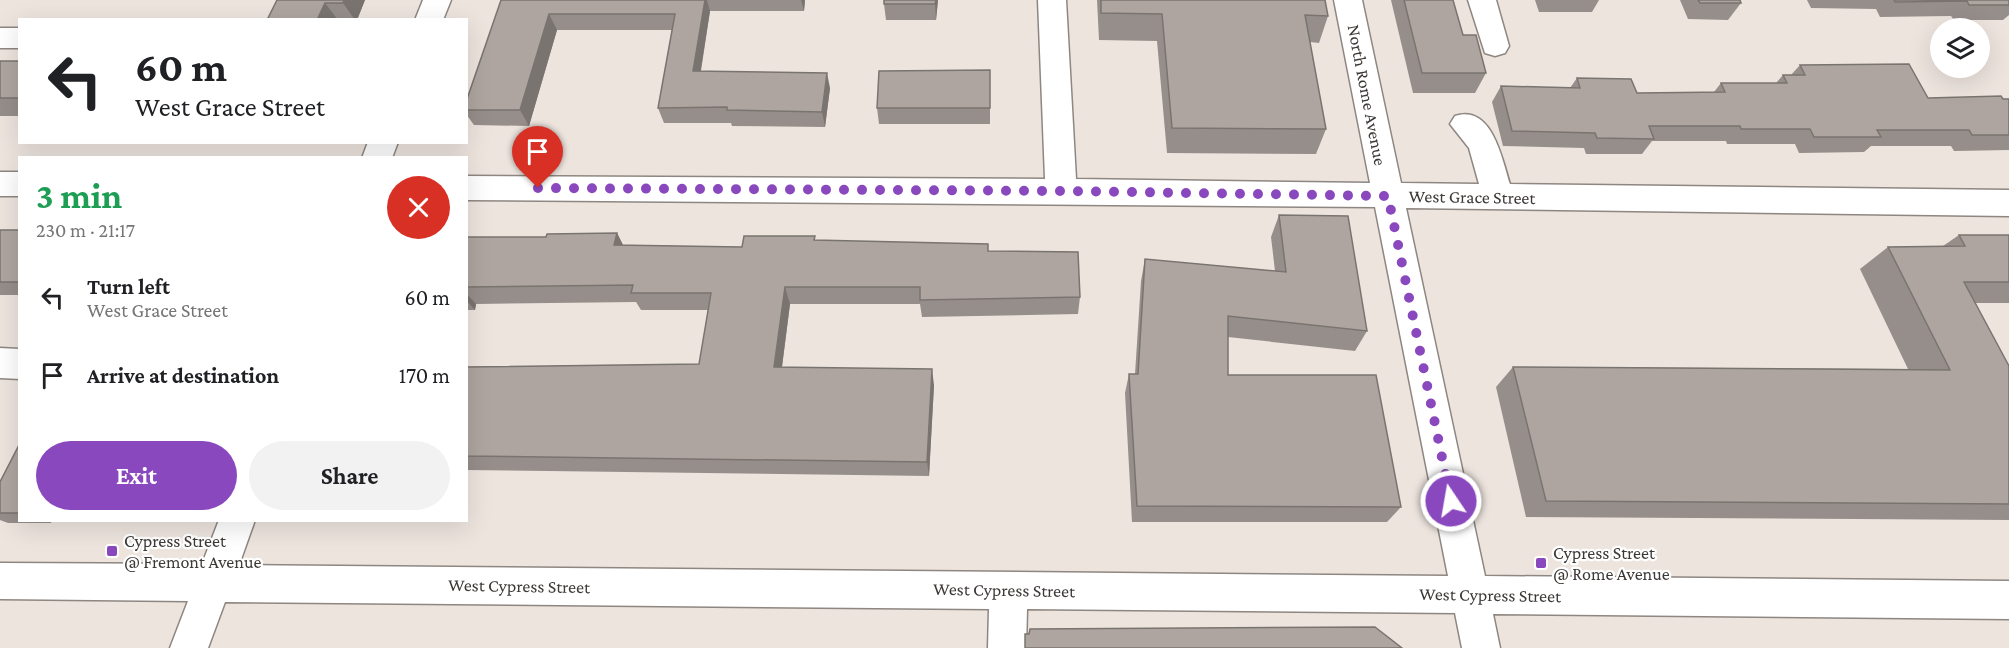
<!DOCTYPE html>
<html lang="en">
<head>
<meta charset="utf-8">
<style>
	:root { --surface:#fff; --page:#f2f2f2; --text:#202124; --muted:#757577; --accent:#8948bd }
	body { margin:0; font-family:"Crimson Pro",serif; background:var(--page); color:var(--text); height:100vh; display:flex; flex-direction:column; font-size:22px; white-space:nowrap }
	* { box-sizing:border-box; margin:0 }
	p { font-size:20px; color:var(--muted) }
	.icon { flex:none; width:33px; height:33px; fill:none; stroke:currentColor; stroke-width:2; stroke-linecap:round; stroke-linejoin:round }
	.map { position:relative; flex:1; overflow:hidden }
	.details { position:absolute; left:18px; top:156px; width:450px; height:366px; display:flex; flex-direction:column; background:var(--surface); border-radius:0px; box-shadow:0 6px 24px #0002 }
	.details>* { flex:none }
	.guide { position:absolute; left:18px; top:18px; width:450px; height:126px; border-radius:0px; box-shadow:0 6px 24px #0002; background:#fff; color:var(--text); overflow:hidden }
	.tools { position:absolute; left:1930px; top:18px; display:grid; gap:12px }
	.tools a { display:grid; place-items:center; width:60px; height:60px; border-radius:50%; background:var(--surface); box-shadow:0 6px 24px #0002; font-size:30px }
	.pin { position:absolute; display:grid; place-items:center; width:51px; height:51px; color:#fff; margin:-62px -26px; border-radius:50% 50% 50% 0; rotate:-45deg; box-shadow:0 0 6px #0007 }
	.pin .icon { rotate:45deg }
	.me { position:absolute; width:66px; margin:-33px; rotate:348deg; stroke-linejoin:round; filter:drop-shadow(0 0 4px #0008) }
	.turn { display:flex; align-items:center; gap:21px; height:126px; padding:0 18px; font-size:27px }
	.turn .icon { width:78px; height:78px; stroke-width:2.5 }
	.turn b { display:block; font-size:42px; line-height:51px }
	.round { display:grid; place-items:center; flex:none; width:63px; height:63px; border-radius:32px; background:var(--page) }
	.head { display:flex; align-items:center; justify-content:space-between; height:102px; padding:0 18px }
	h1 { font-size:36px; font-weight:700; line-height:45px; color:#1e9e55 }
	.primary-button { display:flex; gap:12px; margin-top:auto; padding:12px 18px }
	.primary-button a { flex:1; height:69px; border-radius:36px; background:var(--accent); color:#fff; font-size:24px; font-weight:700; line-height:69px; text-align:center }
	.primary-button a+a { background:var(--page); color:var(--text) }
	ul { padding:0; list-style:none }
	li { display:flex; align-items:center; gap:18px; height:78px; padding:0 18px }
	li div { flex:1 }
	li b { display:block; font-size:22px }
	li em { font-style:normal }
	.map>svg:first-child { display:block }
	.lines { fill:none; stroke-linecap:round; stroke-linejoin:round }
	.minor-casing { stroke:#8e8680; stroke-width:3 }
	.minor { fill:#fff; fill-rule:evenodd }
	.wall { fill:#968e8a }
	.shaded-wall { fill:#7a7470 }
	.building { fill:#aea5a0; stroke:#7a7470; stroke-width:1.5 }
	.route { stroke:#8948bd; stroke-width:10; stroke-dasharray:0 18 }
	.poi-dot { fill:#8948bd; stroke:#fff; stroke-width:2 }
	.labels { text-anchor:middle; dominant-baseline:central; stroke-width:4.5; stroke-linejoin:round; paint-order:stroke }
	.street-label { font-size:18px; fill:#3d3937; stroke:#fff }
	.poi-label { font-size:18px; fill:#3d3937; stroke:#fff; text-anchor:start }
</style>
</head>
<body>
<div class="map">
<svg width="2009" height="648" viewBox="0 0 2009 648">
	<rect width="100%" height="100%" fill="#ede4de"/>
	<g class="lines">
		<defs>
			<path id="minor" d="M423,0H451L443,20H415Z
				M1038,0H1066L1076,179L1370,183L1334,0H1362L1401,183L1479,184L1469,148L1450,124L1455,116C1492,104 1502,159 1510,184L2009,190V216L1406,208L1485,576L2009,581V619L1493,614L1500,648H1462L1455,613L1027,609L1026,648H988L989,609L225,602L208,648H170L188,601L0,599V563L202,564L219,520H255L239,565L1448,576L1375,207L466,200V176L1045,179Z
				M1468,0H1496L1509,46L1505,53L1495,56L1485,53Z
				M0,28H20V48H0Z
				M368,142H398L392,158H362Z
				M0,172H20V196H0Z
				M0,348L20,349V379L0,378Z"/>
		</defs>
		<use href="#minor" class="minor-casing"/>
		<use href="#minor" class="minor"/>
	</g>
	<path class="wall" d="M277,0H365L357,20H267Z
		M501,0H805L804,11H710L701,71L830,88L825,127L732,126L731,123H664L658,108L672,30H557L529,126L474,125L466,114V102Z
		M938,0L936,20H886L884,4Z
		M1097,0H1325L1328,16L1319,43L1310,42L1326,129L1316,154L1167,153L1157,41L1099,40Z
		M1391,0H1453L1463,35L1486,73L1475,93H1413Z
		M1535,0H1599L1592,12H1539Z
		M1680,0H1740L1741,3L1728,20L1688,19Z
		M1807,0H2009V15L2003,20H1954L1951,16L1880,17L1876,9L1811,8Z
		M0,61H20V116H0Z
		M1800,65L1928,98L2009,99V150L1954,151L1951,146H1871L1864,152L1799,153L1795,144H1727L1726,141H1652L1642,154H1586L1584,148L1503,146L1492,102L1501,86L1570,88L1577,78L1637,93L1714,92L1721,83H1776L1783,75H1791Z
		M990,70V124H879L877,108Z
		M1279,215L1367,331L1355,351L1228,337V375L1401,507L1387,522H1132L1125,393L1129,374H1135L1141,281L1145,259L1275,271L1271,237Z
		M0,230H20V295H0Z
		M617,233L623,245L742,247L816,240L988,251L1080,297L1078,314L922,317L920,304H790L782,367L934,385L929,476L466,470V367L699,364L708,310H641L636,302L476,304L475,310H466V237H546Z
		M1959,235H2009V303H1975L2009,366V520L1526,517L1496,387L1513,367L1908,369L1860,269L1888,247L1943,246Z
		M20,443V520H52L51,523H8L0,520V482Z"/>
	<path class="shaded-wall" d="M344,0H365L357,20H355L343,3Z
		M705,0H707L710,11L698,87L693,71Z
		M801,0H805L804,11Z
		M936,0H938L936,20L935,4Z
		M325,3L338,20H317Z
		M549,14L557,30L529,126L520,110Z
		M827,73L830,88L825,127L822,112Z
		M617,233L626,251L614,245Z
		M785,287L790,304L780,382L774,367Z
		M466,293L476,304L475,310L466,300Z
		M932,369L934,385L929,476L927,462Z"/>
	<path class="building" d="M277,0H344L343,3H325L317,20H267Z
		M501,0H705L693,71L827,73L822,112L727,110V107L658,108L675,14H549L520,110H466V102Z
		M884,0H936L935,4H884Z
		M1101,0H1325L1328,16L1305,15L1326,129L1172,128L1162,14L1101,13Z
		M1404,0H1453L1463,35H1476L1486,73H1422Z
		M1698,0H1740L1741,3H1700Z
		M1894,0H2009V5H1969L1967,1L1895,2Z
		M0,61H20V98H0Z
		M1909,64L1928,98L2001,96L2003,99H2009V135H1972L1969,130H1877L1881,137H1814L1810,129H1741L1740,126H1649L1654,139L1597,138L1595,133L1512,131L1501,86L1580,88L1577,78L1631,79L1637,93L1725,92L1721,83H1787L1783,75H1805L1800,65Z
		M990,70V108H877L879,71Z
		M1279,215L1348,216L1367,331L1228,316V375H1376L1401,507L1137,506L1129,374H1138L1145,259L1286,272Z
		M0,230H20V282H0Z
		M617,233L614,245L742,247L744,236H815L814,240L988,244V251L1078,252L1080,297L920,300V287H785L774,367L932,369L927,462L466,456V367L699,364L711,293H631L633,285L466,287V237H546L547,234Z
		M1959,235H2009V282H1964L2009,366V504L1546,501L1513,367L1950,370L1888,247L1965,246Z
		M20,443V513H0V482Z
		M1375,627L1402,648H1025V634H1029L1030,629Z"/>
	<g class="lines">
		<path class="route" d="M538,188L1061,191L1388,196L1451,501"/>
	</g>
	<g class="poi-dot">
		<rect x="106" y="545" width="12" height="12" rx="3"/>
		<rect x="1535" y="557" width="12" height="12" rx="3"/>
	</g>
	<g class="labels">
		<g class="street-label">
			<text transform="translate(1367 95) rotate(79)">North Rome Avenue</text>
			<text transform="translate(1472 197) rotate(1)">West Grace Street</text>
			<text transform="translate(519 586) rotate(1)">West Cypress Street</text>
			<text transform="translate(1004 590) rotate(1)">West Cypress Street</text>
			<text transform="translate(1490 595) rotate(1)">West Cypress Street</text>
		</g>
		<g class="poi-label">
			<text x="124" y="541">Cypress Street<tspan x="124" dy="21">@ Fremont Avenue</tspan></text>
			<text x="1553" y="553">Cypress Street<tspan x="1553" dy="21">@ Rome Avenue</tspan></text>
		</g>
	</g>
</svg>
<div class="tools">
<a><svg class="icon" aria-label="layers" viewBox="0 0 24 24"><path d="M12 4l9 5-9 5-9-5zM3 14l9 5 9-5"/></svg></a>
</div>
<div class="pin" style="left:538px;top:188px;background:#d93025"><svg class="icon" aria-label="arrive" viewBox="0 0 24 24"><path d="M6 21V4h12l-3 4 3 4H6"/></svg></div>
<svg class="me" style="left:1451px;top:501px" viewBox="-20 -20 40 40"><circle r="17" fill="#8948bd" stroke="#fff" stroke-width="3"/><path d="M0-11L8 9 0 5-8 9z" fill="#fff"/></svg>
<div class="guide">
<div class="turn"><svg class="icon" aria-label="left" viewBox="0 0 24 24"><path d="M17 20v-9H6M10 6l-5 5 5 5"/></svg><div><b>60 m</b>West Grace Street</div></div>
</div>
<section class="details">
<div class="head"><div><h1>3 min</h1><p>230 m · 21:17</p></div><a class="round" style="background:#d93025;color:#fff"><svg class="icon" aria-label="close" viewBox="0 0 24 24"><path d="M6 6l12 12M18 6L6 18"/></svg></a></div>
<ul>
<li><svg class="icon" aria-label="left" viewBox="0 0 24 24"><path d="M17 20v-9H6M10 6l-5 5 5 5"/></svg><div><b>Turn left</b><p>West Grace Street</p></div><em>60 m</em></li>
<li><svg class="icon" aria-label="arrive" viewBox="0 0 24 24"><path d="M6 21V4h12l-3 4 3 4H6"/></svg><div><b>Arrive at destination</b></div><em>170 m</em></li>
</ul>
<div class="primary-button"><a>Exit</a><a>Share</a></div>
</section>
</div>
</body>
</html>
